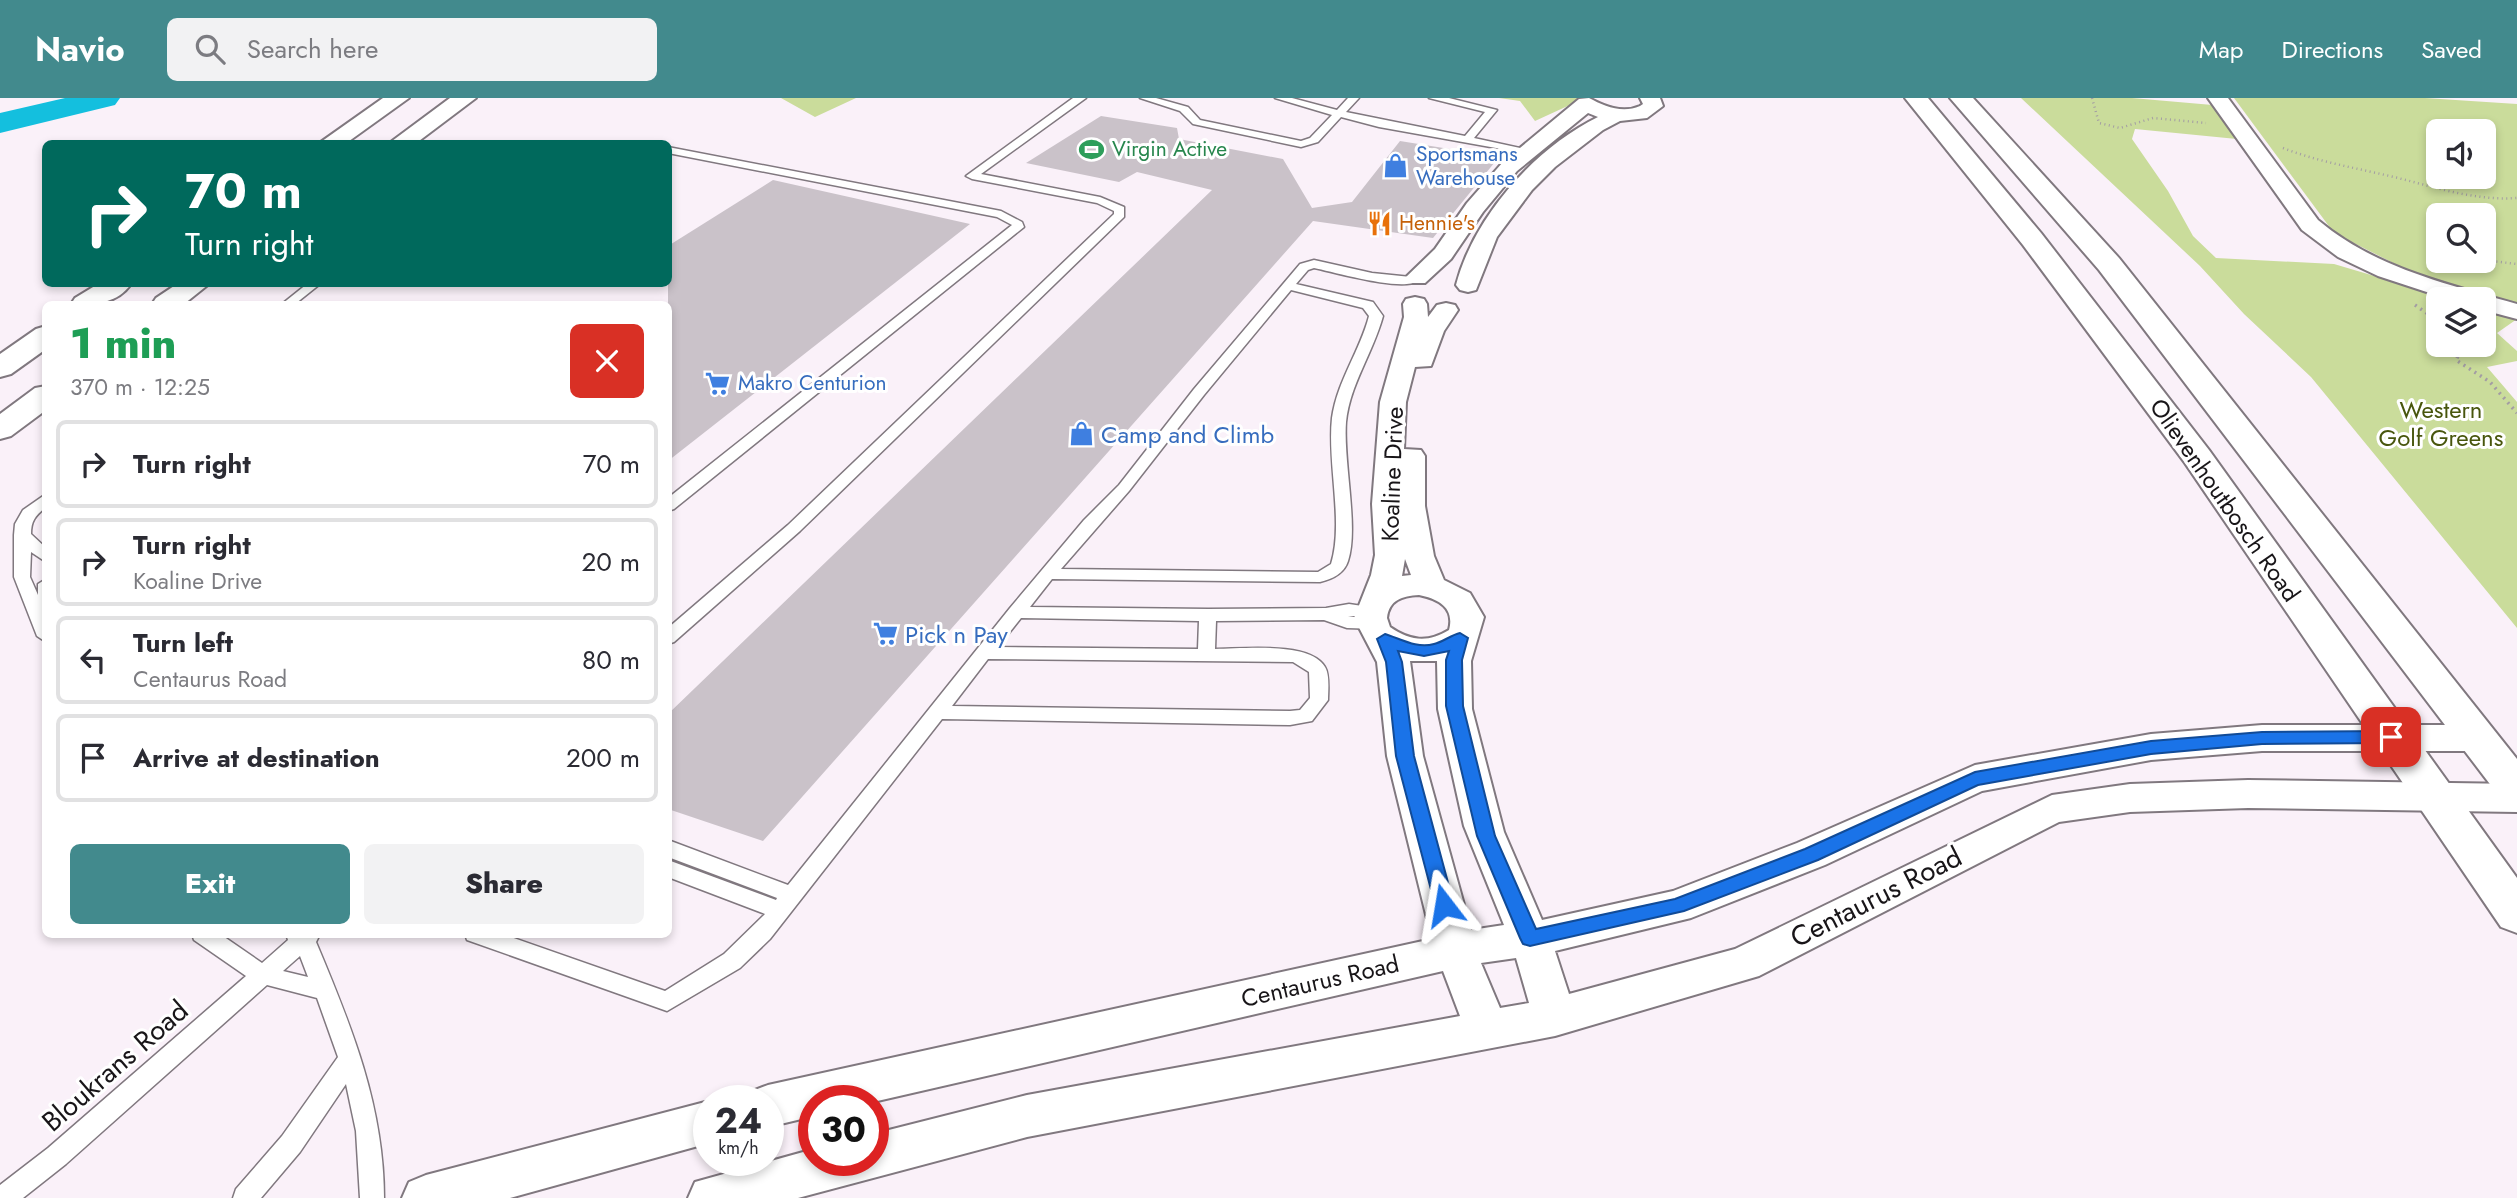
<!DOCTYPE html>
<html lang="en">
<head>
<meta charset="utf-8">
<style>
	:root { --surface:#fff; --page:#f2f2f3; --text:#2b2b33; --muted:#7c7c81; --line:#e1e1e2; --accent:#428a8d }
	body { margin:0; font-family:Jost,sans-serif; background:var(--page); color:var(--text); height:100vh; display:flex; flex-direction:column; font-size:26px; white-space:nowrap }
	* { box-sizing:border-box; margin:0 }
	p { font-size:23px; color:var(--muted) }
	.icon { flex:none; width:38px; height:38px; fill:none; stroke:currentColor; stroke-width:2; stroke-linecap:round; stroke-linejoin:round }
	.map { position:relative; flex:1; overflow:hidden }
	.drawer { position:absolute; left:42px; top:203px; width:630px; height:637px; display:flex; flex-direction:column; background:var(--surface); border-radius:10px; box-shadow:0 4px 10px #0003 }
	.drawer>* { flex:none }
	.banner { position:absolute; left:42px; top:42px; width:630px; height:147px; border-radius:10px; box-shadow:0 4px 10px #0003; background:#00695c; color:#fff; overflow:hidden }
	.tools { position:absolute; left:2426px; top:21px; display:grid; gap:14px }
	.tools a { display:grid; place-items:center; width:70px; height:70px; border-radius:10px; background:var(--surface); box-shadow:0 4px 10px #0003; font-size:35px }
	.speed { position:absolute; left:693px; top:987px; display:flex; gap:14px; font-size:35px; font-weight:700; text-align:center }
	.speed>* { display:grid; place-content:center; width:91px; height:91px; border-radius:50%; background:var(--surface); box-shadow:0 4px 10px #0003; line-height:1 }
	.speed small { font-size:18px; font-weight:400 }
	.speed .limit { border:10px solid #d22; background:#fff; color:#111 }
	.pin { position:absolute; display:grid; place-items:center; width:60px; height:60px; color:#fff; margin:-30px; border-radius:14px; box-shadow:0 4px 10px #0006 }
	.me { position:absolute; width:77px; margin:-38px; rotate:346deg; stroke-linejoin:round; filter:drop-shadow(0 0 5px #0008) }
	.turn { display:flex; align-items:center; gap:24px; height:147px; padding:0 28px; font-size:32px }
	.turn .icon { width:91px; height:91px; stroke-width:2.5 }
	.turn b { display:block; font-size:49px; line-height:60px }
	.round { display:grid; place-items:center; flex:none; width:74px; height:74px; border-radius:10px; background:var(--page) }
	.headline { display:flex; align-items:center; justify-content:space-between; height:119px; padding:0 28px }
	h1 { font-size:42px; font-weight:800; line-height:52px; color:#1e9e55 }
	.primary-button { display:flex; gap:14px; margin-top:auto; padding:14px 28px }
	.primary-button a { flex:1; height:80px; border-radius:10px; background:var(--accent); color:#fff; font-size:28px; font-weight:800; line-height:80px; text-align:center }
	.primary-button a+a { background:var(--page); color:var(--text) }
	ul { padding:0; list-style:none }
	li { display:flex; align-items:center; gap:21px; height:88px; margin:0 14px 10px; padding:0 14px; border:4px solid var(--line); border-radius:10px }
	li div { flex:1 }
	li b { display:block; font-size:26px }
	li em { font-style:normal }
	header { display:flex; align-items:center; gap:42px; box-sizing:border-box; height:98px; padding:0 35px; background:var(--accent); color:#fff }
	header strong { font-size:33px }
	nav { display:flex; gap:38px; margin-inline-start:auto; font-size:24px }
	.search { width:490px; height:63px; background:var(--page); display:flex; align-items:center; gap:18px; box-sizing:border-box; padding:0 24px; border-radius:10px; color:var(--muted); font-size:26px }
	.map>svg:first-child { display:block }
	.green { fill:#cadc9b; fill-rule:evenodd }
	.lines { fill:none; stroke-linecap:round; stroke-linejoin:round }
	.river { fill:#14bfde; fill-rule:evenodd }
	.building { fill:#cac2c9 }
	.service-casing { stroke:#80787f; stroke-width:3 }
	.minor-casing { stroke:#80787f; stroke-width:4 }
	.secondary-casing { stroke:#80787f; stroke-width:4 }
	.motorway-casing { stroke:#80787f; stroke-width:4 }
	.path-far1 { stroke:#a39da3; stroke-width:2.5; stroke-dasharray:1 3.5; stroke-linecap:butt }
	.path { stroke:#a39da3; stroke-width:3.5; stroke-dasharray:2 4.5; stroke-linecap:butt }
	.service { fill:#fff; fill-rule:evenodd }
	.minor { fill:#fff; fill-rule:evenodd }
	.secondary { fill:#fff; fill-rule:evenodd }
	.motorway { fill:#fff; fill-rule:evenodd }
	.route { fill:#1a73e8; stroke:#114b97; stroke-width:2 }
	.labels { text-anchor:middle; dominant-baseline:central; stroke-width:6; stroke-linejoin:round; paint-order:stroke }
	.far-leisure-label { font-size:21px; fill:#27864d; stroke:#fff; text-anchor:start }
	.far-shop-label { font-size:21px; fill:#366cbe; stroke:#fff; text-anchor:start }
	.far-food-label { font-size:21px; fill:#c56008; stroke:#fff; text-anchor:start }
	.park-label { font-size:24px; fill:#48560d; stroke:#fff }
	.shop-label { font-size:24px; fill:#366cbe; stroke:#fff; text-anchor:start }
	.street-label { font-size:24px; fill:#181518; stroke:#fff }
	.near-street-label { font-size:28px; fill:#181518; stroke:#fff }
</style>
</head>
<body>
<header>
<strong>Navio</strong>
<div class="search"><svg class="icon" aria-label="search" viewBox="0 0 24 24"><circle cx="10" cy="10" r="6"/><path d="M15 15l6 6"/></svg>Search here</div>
<nav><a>Map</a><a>Directions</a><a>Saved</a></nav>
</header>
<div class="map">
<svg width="2517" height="1100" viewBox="0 0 2517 1100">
	<rect width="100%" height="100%" fill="#faf1f9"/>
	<path class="green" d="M781,0H856L815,19Z
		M1499,0H1585L1535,23L1520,3Z
		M2021,0H2132L2224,8L2247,42L2135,31L2132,41L2168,93L2193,138L2216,160L2334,166L2452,201H2438V247H2483V211L2517,221L2497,235L2517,253V263L2487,269L2517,304V530L2311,279L2244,216L2200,168Z
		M2234,0H2425L2517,6V205L2411,174L2334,135ZM2438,33H2483V79H2438ZM2438,117H2483V163H2438Z"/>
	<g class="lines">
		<path class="river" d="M65,0H120L115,7L0,35V15Z"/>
	</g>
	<path class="building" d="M1101,18L1177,30L1179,41L1283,61L1312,110L1352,104L1400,43L1499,59L1433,140L1313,123L763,743L668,711V616L1212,92L1137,74L1119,84L1026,65Z
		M773,82L970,126L668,363V148Z"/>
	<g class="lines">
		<defs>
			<path id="service" d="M1073,0H1086L981,76L1100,99L1124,109V119L800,433L674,544L668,546V530L788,427L1114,116V113L1097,105L972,81L966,78Z
				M1140,0H1156L1188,9L1200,22L1301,43L1310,40L1332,17L1275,0H1292L1337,12L1348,0H1359L1346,14L1465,38L1485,14L1429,0H1449L1497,12L1474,40L1529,52L1524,55L1379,29L1341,19L1318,44L1301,49L1193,26L1180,13Z
				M668,49L1001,113L1022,124L1024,129L674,411L668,413V400L1012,127L997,119L668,55Z
				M1314,162L1372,175L1411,179L1417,183C1403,194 1334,174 1314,170L1308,172L1296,186L1373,204L1383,218C1373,255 1350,286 1346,324C1343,364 1359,430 1348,463C1344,476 1332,481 1320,484L1052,481L1030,509L1208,511L1326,510L1349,506L1376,510L1379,514L1376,518H1348L1378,523L1381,527L1378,531L1347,530L1324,522L1216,523L1215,551C1242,551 1310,543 1325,569C1330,577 1328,593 1328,602L1312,623L1290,627L942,621L770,841L740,870L667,913L467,842L465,836H502L665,893L724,856L765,816L668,779V762L776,802L777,800L668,759V742L788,787L1010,510L1084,422L1119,387L1194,291L1300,166ZM1291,192L1363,210L1369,218C1360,253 1337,283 1332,320C1327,365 1344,425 1331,466L1318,474L1061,471L1129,393L1204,297ZM1021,520L1199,523L1198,551L998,549ZM988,561L1293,564L1309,574L1310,600L1300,612L1290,613L952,608Z
				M307,186H320L295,206H282Z
				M46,396V409C35,418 31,423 31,436L46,450V464L31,454L30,479L38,497V486L46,481V544L37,538L14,479V437L15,426L23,412Z
				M192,836H220L262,865L288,842L286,836H320L316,844C351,927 384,1008 384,1100H360L356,1033L346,986L300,1054L261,1100H233L236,1091L282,1038L338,959L317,900L267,887L66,1066L23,1100H0V1087L48,1050L246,878L194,842ZM300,858L308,879L283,873Z"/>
			<path id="minor" d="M1589,0C1604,8 1622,16 1640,8L1643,6L1640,0H1660L1663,8L1647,20L1620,23L1603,32L1555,69L1532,92L1497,139L1476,192L1468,194L1460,192L1456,187C1474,118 1535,50 1598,19L1588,15L1517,73L1483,114L1451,161L1425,185H1409L1405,180L1435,151L1467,105L1503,64L1579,1Z
				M2208,0H2228L2318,122C2375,170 2447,186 2517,206V221L2483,212V201H2448L2378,178L2338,159L2302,132Z
				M1415,199L1424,201L1427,206L1428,219L1437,207L1446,205L1455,207L1458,212L1444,233L1431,268L1415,269L1406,304L1404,351L1421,352L1425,358V408L1434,458L1444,482L1470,495L1484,519L1471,563L1472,611L1504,734L1542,822L1673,793L1797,745L1975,667L2151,636L2262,627H2477L2490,631L2495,640L2490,649L2477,653H2262L2151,662L1982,693L1825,767L1691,820L1555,853L1569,896L1735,851L2052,697L2130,686L2248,682L2517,686V714L2248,710L2130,714L2059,724L1759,878L1555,938L1027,1039L798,1100H688L695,1084L814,1051V1062H873V1036L1027,997L1460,918L1443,873L873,1004L814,1003V1018L768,1029V1003H748L752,993L768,987L1432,841L1387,658L1377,564L1354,520L1371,477L1375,457L1372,406L1380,304L1404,219L1403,206L1406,201ZM1405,461L1411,477L1402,478ZM1419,497C1439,501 1455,510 1449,532C1428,545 1410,543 1390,529L1387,520C1389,502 1402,498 1419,497ZM1410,563H1437L1438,611L1464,728L1504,827L1471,832L1423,658ZM1516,860L1529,905L1500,910L1481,865Z
				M709,1003V1045L510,1100H402L409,1084L426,1077Z"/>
			<path id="secondary" d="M1905,0H1928L2041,135L2209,352L2517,780V835L2501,829L2185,365L2023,147Z
				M1950,0H1973L2119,160L2517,661V707L2502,702L2099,172Z"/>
			<path id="motorway" d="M383,0H409L345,46H318Z
				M450,0H476L415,46H388Z
				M98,186H131C116,207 94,206 71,206L75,200Z
				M177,186H209L184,206H152L156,200Z
				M46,228V251L11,276L0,279V256L36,231Z
				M46,288V312L11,338L0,341V316L35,290Z"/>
		</defs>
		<use href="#service" class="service-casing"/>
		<use href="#minor" class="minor-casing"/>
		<use href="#secondary" class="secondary-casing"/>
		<use href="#motorway" class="motorway-casing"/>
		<path class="path-far1" d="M2092,0L2099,25L2120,30L2153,20L2206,25
			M2283,50C2319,64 2356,70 2394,79C2435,89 2474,103 2517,100
			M2483,162L2517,166"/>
		<path class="path" d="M2415,207L2438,223
			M2464,247L2456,262L2490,284L2517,315"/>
		<use href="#service" class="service"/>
		<use href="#minor" class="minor"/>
		<use href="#secondary" class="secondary"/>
		<use href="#motorway" class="motorway"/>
	</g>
	<path class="route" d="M1460,535L1468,540L1462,562L1463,608L1495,738L1536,831L1675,801L1805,751L1975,674L2151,643L2262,634L2391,633L2399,639L2391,645L2262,646L2151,656L1978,687L1818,762L1684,813L1530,848L1523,846L1520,840L1477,738L1446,608V562L1449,553L1424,558L1398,553L1402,564L1414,658L1454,807L1451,813L1444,815L1438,813L1435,807L1396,658L1386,564L1377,541L1385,536C1401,541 1417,551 1434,546C1443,544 1451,537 1460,535Z"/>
	<defs>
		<symbol id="stadium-bare" viewBox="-9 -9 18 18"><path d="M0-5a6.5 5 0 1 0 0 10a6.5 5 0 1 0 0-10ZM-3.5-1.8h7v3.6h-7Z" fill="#2e9e5b" stroke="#fff" stroke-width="2.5" paint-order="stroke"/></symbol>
		<symbol id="shop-bare" viewBox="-9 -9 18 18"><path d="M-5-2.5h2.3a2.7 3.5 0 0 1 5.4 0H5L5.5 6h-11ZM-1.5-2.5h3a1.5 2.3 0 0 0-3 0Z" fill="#3f7fe0" stroke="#fff" stroke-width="2.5" paint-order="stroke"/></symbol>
		<symbol id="restaurant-bare" viewBox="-9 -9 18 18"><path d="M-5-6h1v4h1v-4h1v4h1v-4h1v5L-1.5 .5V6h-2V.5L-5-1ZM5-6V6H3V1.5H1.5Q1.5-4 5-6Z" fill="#e8710a" stroke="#fff" stroke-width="2.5" paint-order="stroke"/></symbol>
		<symbol id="supermarket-bare" viewBox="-9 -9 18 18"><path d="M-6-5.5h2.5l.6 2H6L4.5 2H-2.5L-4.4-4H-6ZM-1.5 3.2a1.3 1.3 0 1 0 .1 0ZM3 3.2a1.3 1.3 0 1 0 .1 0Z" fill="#3f7fe0" stroke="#fff" stroke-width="2.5" paint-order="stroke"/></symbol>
	</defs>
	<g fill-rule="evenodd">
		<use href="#stadium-bare" x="1074" y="34" width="35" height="35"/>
		<use href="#shop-bare" x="1378" y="50" width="35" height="35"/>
		<use href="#restaurant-bare" x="1362" y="108" width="35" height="35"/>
		<use href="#supermarket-bare" x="700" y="268" width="35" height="35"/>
		<use href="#shop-bare" x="1064" y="318" width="35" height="35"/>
		<use href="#supermarket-bare" x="868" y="518" width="35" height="35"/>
	</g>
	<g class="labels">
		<g class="far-leisure-label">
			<text x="1112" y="51">Virgin Active</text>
		</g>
		<g class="far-shop-label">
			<text x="1416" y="56">Sportsmans<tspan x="1416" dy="24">Warehouse</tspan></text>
			<text x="738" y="285">Makro Centurion</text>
		</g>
		<g class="far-food-label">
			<text x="1399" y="125">Hennie's</text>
		</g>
		<g class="park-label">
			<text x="2441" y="311">Western<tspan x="2441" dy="28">Golf Greens</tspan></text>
		</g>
		<g class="shop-label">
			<text x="1101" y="336">Camp and Climb</text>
			<text x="905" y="536">Pick n Pay</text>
		</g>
		<g class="street-label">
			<text transform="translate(1392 376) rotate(-88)">Koaline Drive</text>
			<text transform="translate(2225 402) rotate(55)">Olievenhoutbosch Road</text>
			<text transform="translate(1320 883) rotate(-13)">Centaurus Road</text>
		</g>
		<g class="near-street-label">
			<text transform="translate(1876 799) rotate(-27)">Centaurus Road</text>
			<text transform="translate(115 968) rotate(-41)">Bloukrans Road</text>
		</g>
	</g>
</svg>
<div class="tools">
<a><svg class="icon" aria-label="sound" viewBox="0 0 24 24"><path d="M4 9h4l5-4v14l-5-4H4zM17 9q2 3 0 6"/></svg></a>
<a><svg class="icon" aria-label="search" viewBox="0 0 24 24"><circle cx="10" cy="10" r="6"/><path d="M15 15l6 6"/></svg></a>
<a><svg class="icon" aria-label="layers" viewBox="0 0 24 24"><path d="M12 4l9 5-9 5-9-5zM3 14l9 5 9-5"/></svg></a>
</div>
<div class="speed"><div>24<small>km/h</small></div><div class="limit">30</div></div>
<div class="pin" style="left:2391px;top:639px;background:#d93025"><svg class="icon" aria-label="arrive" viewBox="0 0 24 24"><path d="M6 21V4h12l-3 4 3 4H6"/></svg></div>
<svg class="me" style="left:1444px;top:807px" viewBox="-20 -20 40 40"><path d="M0-17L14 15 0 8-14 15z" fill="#1a73e8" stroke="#fff" stroke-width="4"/></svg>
<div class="banner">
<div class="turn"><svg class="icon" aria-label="right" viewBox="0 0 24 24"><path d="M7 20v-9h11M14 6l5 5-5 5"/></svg><div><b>70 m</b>Turn right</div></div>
</div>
<section class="drawer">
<div class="headline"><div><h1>1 min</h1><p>370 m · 12:25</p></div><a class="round" style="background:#d93025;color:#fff"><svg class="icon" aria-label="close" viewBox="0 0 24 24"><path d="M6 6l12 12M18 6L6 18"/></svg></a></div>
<ul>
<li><svg class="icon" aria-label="right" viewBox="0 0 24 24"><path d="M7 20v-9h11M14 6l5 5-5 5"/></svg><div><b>Turn right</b></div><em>70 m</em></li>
<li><svg class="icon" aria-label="right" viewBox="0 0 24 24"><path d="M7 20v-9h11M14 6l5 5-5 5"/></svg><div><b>Turn right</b><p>Koaline Drive</p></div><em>20 m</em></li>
<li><svg class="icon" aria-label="left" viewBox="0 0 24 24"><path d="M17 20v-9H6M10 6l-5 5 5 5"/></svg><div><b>Turn left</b><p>Centaurus Road</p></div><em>80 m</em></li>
<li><svg class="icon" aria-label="arrive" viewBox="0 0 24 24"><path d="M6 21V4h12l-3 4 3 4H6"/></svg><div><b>Arrive at destination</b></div><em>200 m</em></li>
</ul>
<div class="primary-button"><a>Exit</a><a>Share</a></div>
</section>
</div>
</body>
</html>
